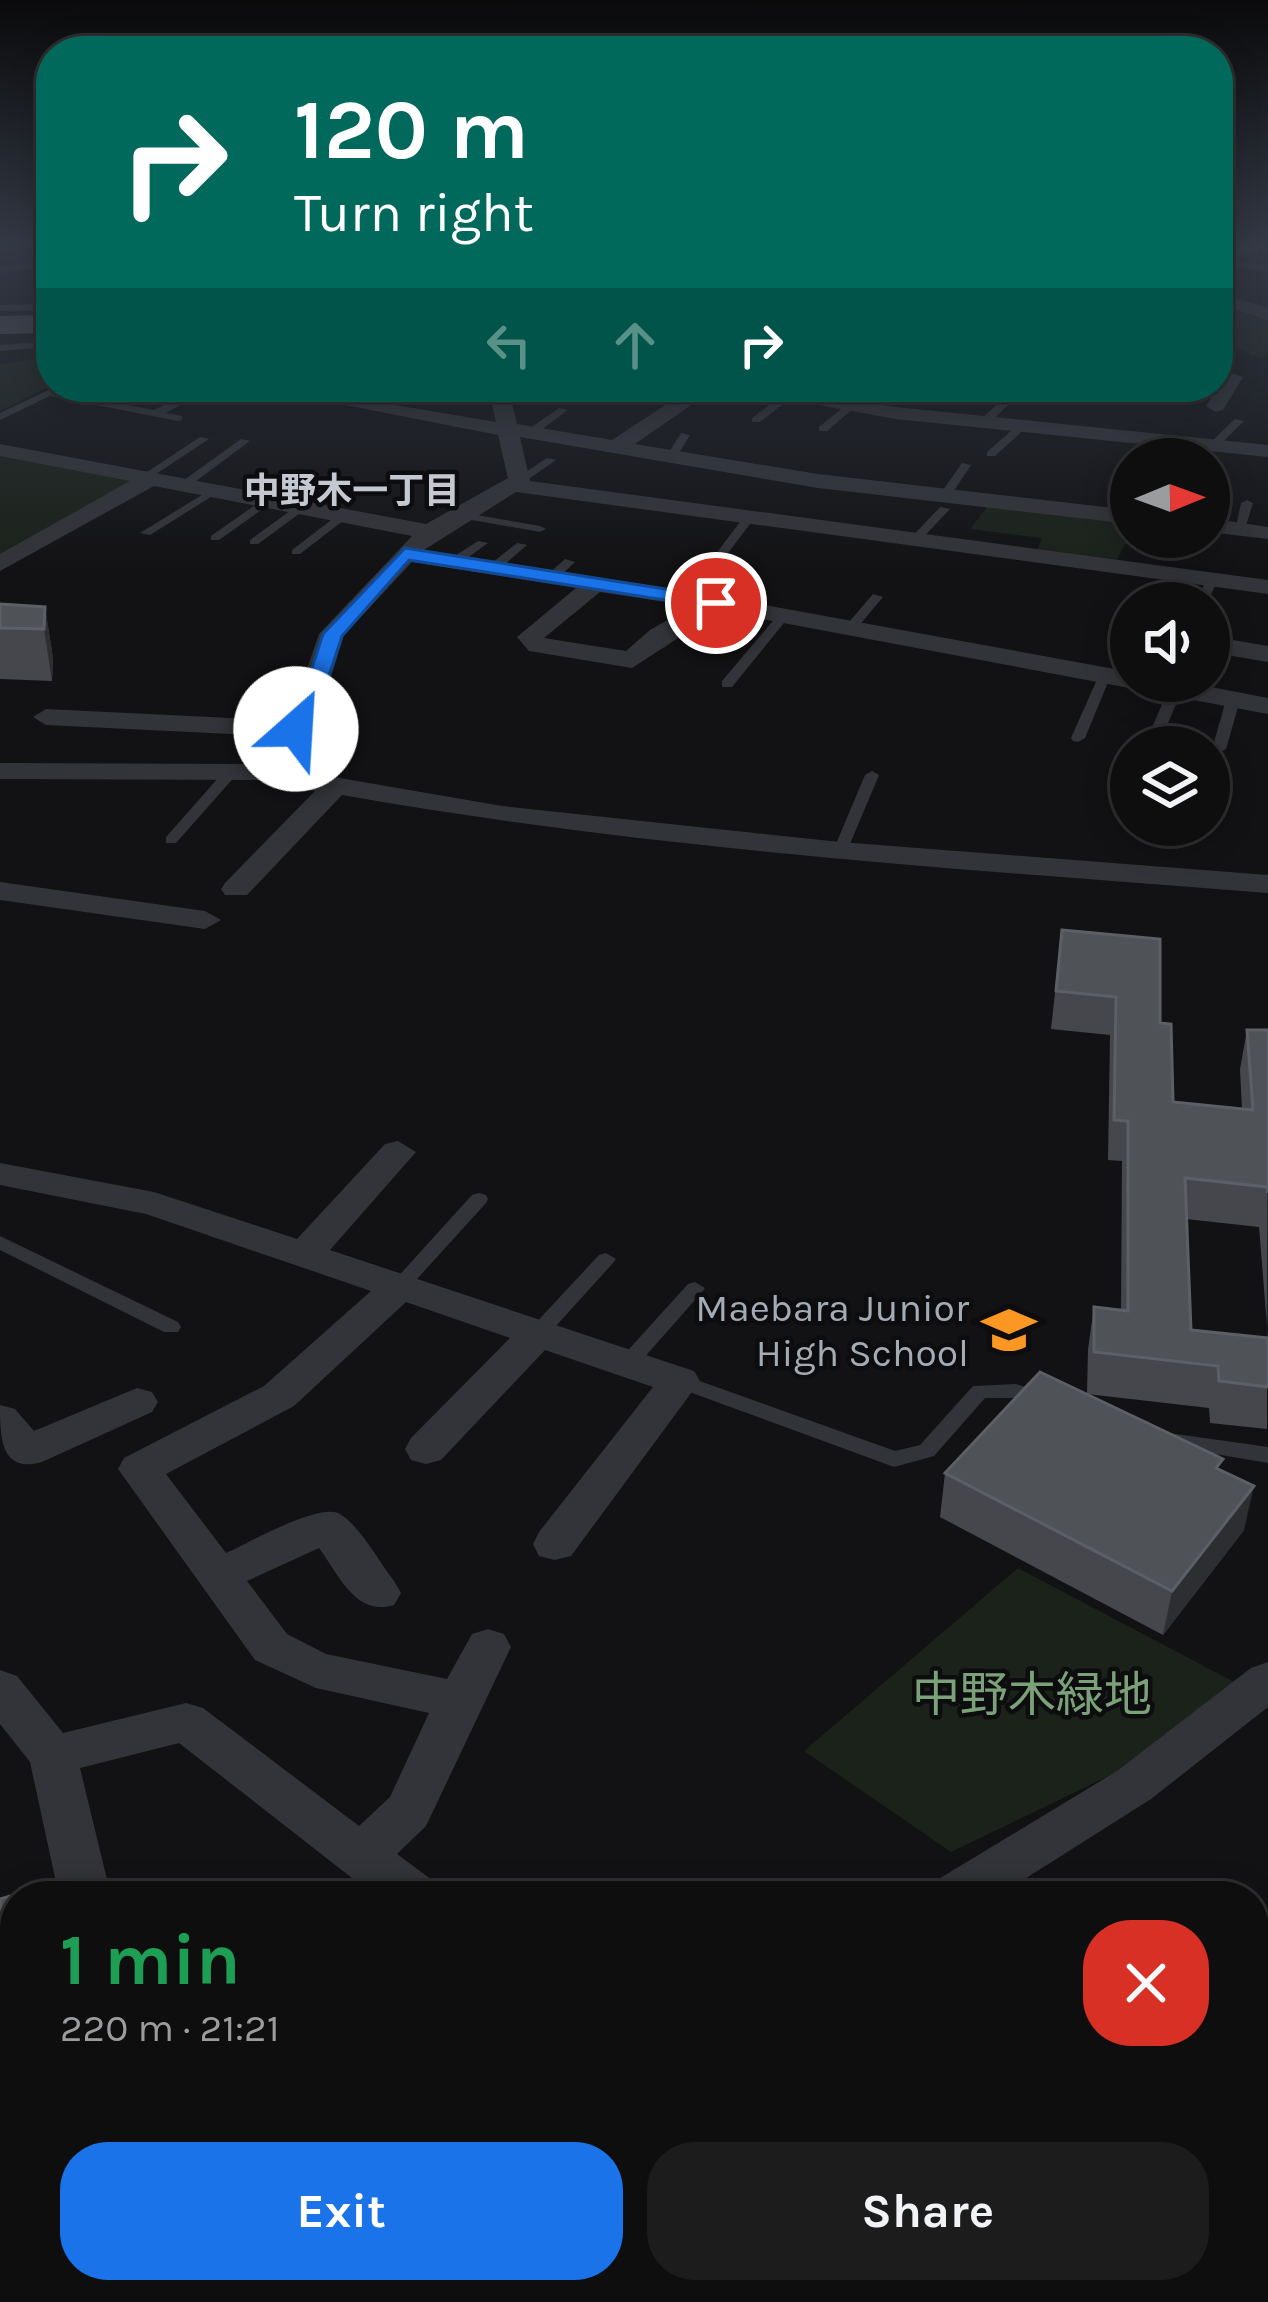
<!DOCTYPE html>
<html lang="en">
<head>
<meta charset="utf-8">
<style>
	:root { --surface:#0e0e0f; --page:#1c1c1d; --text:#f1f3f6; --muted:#9b9c9e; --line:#2e2e2f; --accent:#1a73e8 }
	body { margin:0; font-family:Karla,"Noto Sans JP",sans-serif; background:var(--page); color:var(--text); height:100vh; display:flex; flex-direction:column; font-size:45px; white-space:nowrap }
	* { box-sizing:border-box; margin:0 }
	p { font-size:39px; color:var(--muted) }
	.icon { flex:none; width:66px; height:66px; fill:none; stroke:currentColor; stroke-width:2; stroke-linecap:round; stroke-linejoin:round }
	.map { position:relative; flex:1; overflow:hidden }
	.details { position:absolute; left:0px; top:1881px; width:1269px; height:423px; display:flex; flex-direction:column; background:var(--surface); border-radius:48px 48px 0 0; box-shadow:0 6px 30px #0003,0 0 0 3px var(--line) }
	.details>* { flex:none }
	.guide { position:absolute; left:36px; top:36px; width:1197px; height:366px; border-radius:48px; box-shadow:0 6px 30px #0003,0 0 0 3px var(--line); background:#00695c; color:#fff; overflow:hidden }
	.needle { width:78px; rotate:89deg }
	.tools { position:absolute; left:1110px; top:438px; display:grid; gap:24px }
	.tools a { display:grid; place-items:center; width:120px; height:120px; border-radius:50%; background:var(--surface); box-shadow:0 6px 30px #0003,0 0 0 3px var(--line); font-size:60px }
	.pin { position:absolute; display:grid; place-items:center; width:102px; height:102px; color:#fff; margin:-51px; border:6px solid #fff; border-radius:50%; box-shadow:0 3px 12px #0007 }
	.me { position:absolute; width:132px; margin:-66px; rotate:26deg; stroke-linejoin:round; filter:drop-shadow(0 0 9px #0008) }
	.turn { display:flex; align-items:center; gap:42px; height:252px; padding:0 60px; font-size:54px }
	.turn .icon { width:156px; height:156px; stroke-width:2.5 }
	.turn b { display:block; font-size:84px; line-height:102px }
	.lanes { display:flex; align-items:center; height:114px; padding:0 60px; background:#0003; justify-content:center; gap:60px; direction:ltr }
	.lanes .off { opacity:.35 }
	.round { display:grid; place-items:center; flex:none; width:126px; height:126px; border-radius:48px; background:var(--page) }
	.headline { display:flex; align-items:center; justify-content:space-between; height:204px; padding:0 60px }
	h1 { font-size:72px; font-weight:700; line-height:90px; color:#1e9e55 }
	.button { display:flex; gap:24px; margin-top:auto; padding:24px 60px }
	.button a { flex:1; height:138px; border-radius:48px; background:var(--accent); color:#fff; font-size:48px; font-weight:700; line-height:138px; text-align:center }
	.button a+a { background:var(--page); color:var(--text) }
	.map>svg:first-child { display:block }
	.green { fill:#1a221a }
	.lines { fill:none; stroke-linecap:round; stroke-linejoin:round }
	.service { fill:#333439; fill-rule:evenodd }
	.minor { fill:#333439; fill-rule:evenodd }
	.primary { fill:#4f5258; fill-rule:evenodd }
	.wall { fill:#45474c; fill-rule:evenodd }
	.shaded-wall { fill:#2c2e31 }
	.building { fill:#4f5257; stroke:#5c6066; stroke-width:3 }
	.route { fill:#1a73e8; stroke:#114b97; stroke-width:3 }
	.labels { text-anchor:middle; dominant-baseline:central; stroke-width:9; stroke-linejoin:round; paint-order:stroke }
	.far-neighbourhood-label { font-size:36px; font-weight:bold; fill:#c4c9d1; stroke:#0d0d0f }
	.poi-label { font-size:39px; fill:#a3abb5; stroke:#0d0d0f; text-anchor:end }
	.near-park-label { font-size:48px; fill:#7ba178; stroke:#0d0d0f }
</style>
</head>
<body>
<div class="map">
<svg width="1268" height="2302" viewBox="0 0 1268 2302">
	<rect width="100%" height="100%" fill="#121214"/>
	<path class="green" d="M1218,299L1268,316V355L1260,358L1218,341Z
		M51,356V385L0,411V364Z
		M0,455L135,480L0,556Z
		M989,505L1131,520V534L1115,563L1036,554L1042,538L970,529Z
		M1018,1568L1236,1683L1117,1772L951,1852L804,1751Z"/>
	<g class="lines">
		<path class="service" d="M1218,259L1268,265V271L1218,265Z
			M51,260V266L0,273V267Z
			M51,304V310L0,311V305Z
			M51,341V347L0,351V345Z
			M201,387L212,388L166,413L182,416V420L178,421L50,396L0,420V413L49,390L154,410Z
			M1014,389L1023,391L989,423H981V419Z
			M783,395L792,397L760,422H752V418Z
			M846,405L855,407L827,431H819V427Z
			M559,408L568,410L534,435H526V431Z
			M1235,419L1244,421L1216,449H1208V445Z
			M1020,423L1029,425L995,456H987V452Z
			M681,433L690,435L674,461H666L665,459Z
			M200,437L209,439L150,478L141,476Z
			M241,439L250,441L192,484H184V480Z
			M547,458L556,460L523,483H515V479Z
			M962,463L971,465L949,498H941L939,496Z
			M218,485L222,486V490L150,535L140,533Z
			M268,496L278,498L219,540H211V536Z
			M1247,500L1253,503L1245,529L1235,531L1241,503Z
			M301,503L311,505L258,544H250V540Z
			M940,507L950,509L916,545H908V541Z
			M343,511L353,513L300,554H292V550Z
			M459,512L540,526L546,529L540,532L455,517V513Z
			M743,518L753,520L722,561H714L712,559Z
			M478,541L488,543L458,565H450V559Z
			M517,543L527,545L496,572H488V566Z
			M565,559L575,562L554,582H546V576Z
			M1208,577L1218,580L1207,603H1195Z
			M873,594L883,597L857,628H849V622Z
			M782,610L792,613L732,687H722V681Z
			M1105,671L1111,675L1085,738L1078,742L1073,741L1071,738L1099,675Z
			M1176,684L1183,688L1162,737L1155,741L1150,740L1148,737L1169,688Z
			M1233,696L1240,700L1226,749L1219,753L1214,752L1212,749L1226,700Z
			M232,767L237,768V774L176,843H166V837L227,768Z
			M872,771L879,775L847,851L845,854H835L833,851L865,775Z
			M479,1193L486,1195L488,1199L486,1203L408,1289H394L391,1285L394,1281L472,1195Z
			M0,1236L178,1322L181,1327L178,1332H164L0,1250Z
			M606,1253L616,1259L613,1263L546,1337H532L529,1332L532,1327L599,1255Z
			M695,1282L705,1288L702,1292L635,1368H621L618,1363L621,1358L688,1284Z
			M680,1374L895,1451L920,1445L973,1386L1016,1384L1047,1394L1050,1399L1047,1404L1040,1406L1015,1398H985L934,1456L894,1467L673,1386L670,1381L673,1376Z
			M1169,1433L1268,1447V1463L1162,1445L1158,1440L1162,1435Z"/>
		<path class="minor" d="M1218,293L1268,308V320L1218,304Z
			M1218,369L1243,377L1223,410L1216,412L1206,406L1221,381Z
			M488,387H508L517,424L612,440L693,387H717L635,444L818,474L1131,510V524L818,488L520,437L530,481L1268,580V594L516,492L424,550L716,596L1131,672V681H1180L1268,698V714L720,611L632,668L529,651L517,637L576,588L412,562L344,635L318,719L276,767L502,806L840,842L1268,875V893C958,869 648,849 342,795L247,895H225L221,889L225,883L315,791L256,780L0,779V763L248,764L274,736L46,725L33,717L46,709L289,721L319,634L412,536L154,486L0,571V554L130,481L0,456V444L426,524L508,478L498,435L320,400L330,394L496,422ZM600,592L692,606L650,630L626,651L544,638Z
			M720,387H768L896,407L1268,445V457L896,419Z
			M1209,518L1268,527V539L1209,532Z
			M1209,636L1268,646V662L1209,652Z
			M0,882L205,911L221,920L205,929L0,900Z
			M398,1141L416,1152L330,1250L694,1371L700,1381L571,1556L555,1560L539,1556L533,1544L539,1532L653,1387L545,1350L441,1460L426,1464L411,1460L405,1449L411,1438L510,1338L406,1302L294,1406L166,1474L226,1553C248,1543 320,1502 340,1514C361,1527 379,1562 394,1581L401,1593L394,1605C356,1617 339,1575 319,1548L247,1581L287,1634L326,1654L447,1679L472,1634L488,1629L504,1634L511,1647L426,1826L397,1854L432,1880L440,1896H375L179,1743L80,1768L111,1896H59L30,1762L0,1724V1670L17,1676L63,1733L186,1703L203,1708L359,1826L390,1797L429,1713L316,1688L255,1660L118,1469L124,1458L264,1386L371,1291L146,1214L0,1185V1163L154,1192L297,1239L385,1144Z
			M137,1388L152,1392L158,1402L152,1412L42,1462C0,1474 0,1436 0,1405L15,1409L34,1431Z
			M1268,1662V1707L1151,1799L998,1896H929L937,1880L1117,1771L1251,1668Z
			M557,2289H618L613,2302H552Z
			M1145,2289H1217L1222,2302H1150Z"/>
		<path class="primary" d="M1218,246H1264L1251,254L1218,257Z
			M51,315V333L0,334V316Z"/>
	</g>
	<path class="wall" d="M0,604L45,607L53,658L52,681L0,679Z
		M1062,930L1160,1023L1173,1102L1242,1109L1240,1069L1247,1030H1268L1267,1429L1210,1423L1209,1408L1087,1394L1088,1349L1094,1307L1121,1311L1122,1161L1108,1160L1110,1035L1051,1029ZM1186,1219L1259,1227L1268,1338L1191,1330Z
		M1221,1471L1244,1530L1163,1635L940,1517L945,1473Z"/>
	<path class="shaded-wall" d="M45,607L53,658L52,681L44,629Z
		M1254,1486L1244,1530L1163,1635L1172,1591Z
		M167,2289H172L174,2302H169Z
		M255,2289H265L262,2302H252Z"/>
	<path class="building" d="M0,604L45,607L44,629L0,628Z
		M1062,930L1160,939V1023L1171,1024L1173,1102L1253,1110L1247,1030H1268V1193L1267,1187L1185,1178L1191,1330L1268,1338V1387L1219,1381L1218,1366L1094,1352V1307L1128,1311V1121L1114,1120L1116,997L1056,991Z
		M1040,1372L1223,1459L1216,1468L1254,1486L1172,1591L945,1473Z
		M24,1892L25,1896H15V2289H167L169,2302H0V1899Z
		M217,2289H255L252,2302H214Z"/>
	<linearGradient id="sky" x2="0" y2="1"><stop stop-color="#0a0a0b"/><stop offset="0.43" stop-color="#333945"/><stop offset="1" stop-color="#333945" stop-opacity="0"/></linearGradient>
	<rect width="1268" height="569" fill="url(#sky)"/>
	<path class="route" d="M405,548L716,597L726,603L716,608L409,560L342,636L313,724L304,733H289L286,729L296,717L323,634Z"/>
	<defs>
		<symbol id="school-bare" viewBox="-9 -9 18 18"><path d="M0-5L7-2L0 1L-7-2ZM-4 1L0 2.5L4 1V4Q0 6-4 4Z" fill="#fb9722" stroke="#0d0d0f" stroke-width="2.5" paint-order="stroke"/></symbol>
	</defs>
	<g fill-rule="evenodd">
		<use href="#school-bare" x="971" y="1292" width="76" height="76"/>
	</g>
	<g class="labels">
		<g class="far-neighbourhood-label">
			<text x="352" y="491">中野木一丁目</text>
		</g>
		<g class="poi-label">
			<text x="969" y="1308">Maebara Junior<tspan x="969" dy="45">High School</tspan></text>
		</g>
		<g class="near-park-label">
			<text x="1032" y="1695">中野木緑地</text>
		</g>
	</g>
</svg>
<div class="tools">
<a><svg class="needle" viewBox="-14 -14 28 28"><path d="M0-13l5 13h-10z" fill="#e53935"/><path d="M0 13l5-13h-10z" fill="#9b9c9e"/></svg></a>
<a><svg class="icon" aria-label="sound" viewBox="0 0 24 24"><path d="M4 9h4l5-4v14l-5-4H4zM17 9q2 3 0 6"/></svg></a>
<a><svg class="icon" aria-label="layers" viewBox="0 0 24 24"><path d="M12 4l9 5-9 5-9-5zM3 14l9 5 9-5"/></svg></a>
</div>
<div class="pin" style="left:716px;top:603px;background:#d93025"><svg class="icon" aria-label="arrive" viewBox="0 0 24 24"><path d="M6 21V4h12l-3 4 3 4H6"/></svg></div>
<svg class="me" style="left:296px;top:729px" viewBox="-20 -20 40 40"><circle r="19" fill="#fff"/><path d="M0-13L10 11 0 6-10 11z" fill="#1a73e8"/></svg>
<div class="guide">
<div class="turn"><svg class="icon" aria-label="right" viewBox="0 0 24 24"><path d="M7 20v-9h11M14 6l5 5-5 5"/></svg><div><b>120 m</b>Turn right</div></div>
<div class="lanes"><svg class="icon off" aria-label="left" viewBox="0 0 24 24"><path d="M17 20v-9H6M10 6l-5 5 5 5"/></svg><svg class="icon off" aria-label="ahead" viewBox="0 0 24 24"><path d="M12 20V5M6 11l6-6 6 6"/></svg><svg class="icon" aria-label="right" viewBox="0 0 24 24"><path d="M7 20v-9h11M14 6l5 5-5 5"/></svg></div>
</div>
<section class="details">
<div class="headline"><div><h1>1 min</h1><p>220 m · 21:21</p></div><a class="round" style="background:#d93025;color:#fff"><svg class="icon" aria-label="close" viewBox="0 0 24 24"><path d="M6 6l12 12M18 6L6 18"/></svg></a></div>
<div class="button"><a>Exit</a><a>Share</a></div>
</section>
</div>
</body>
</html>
